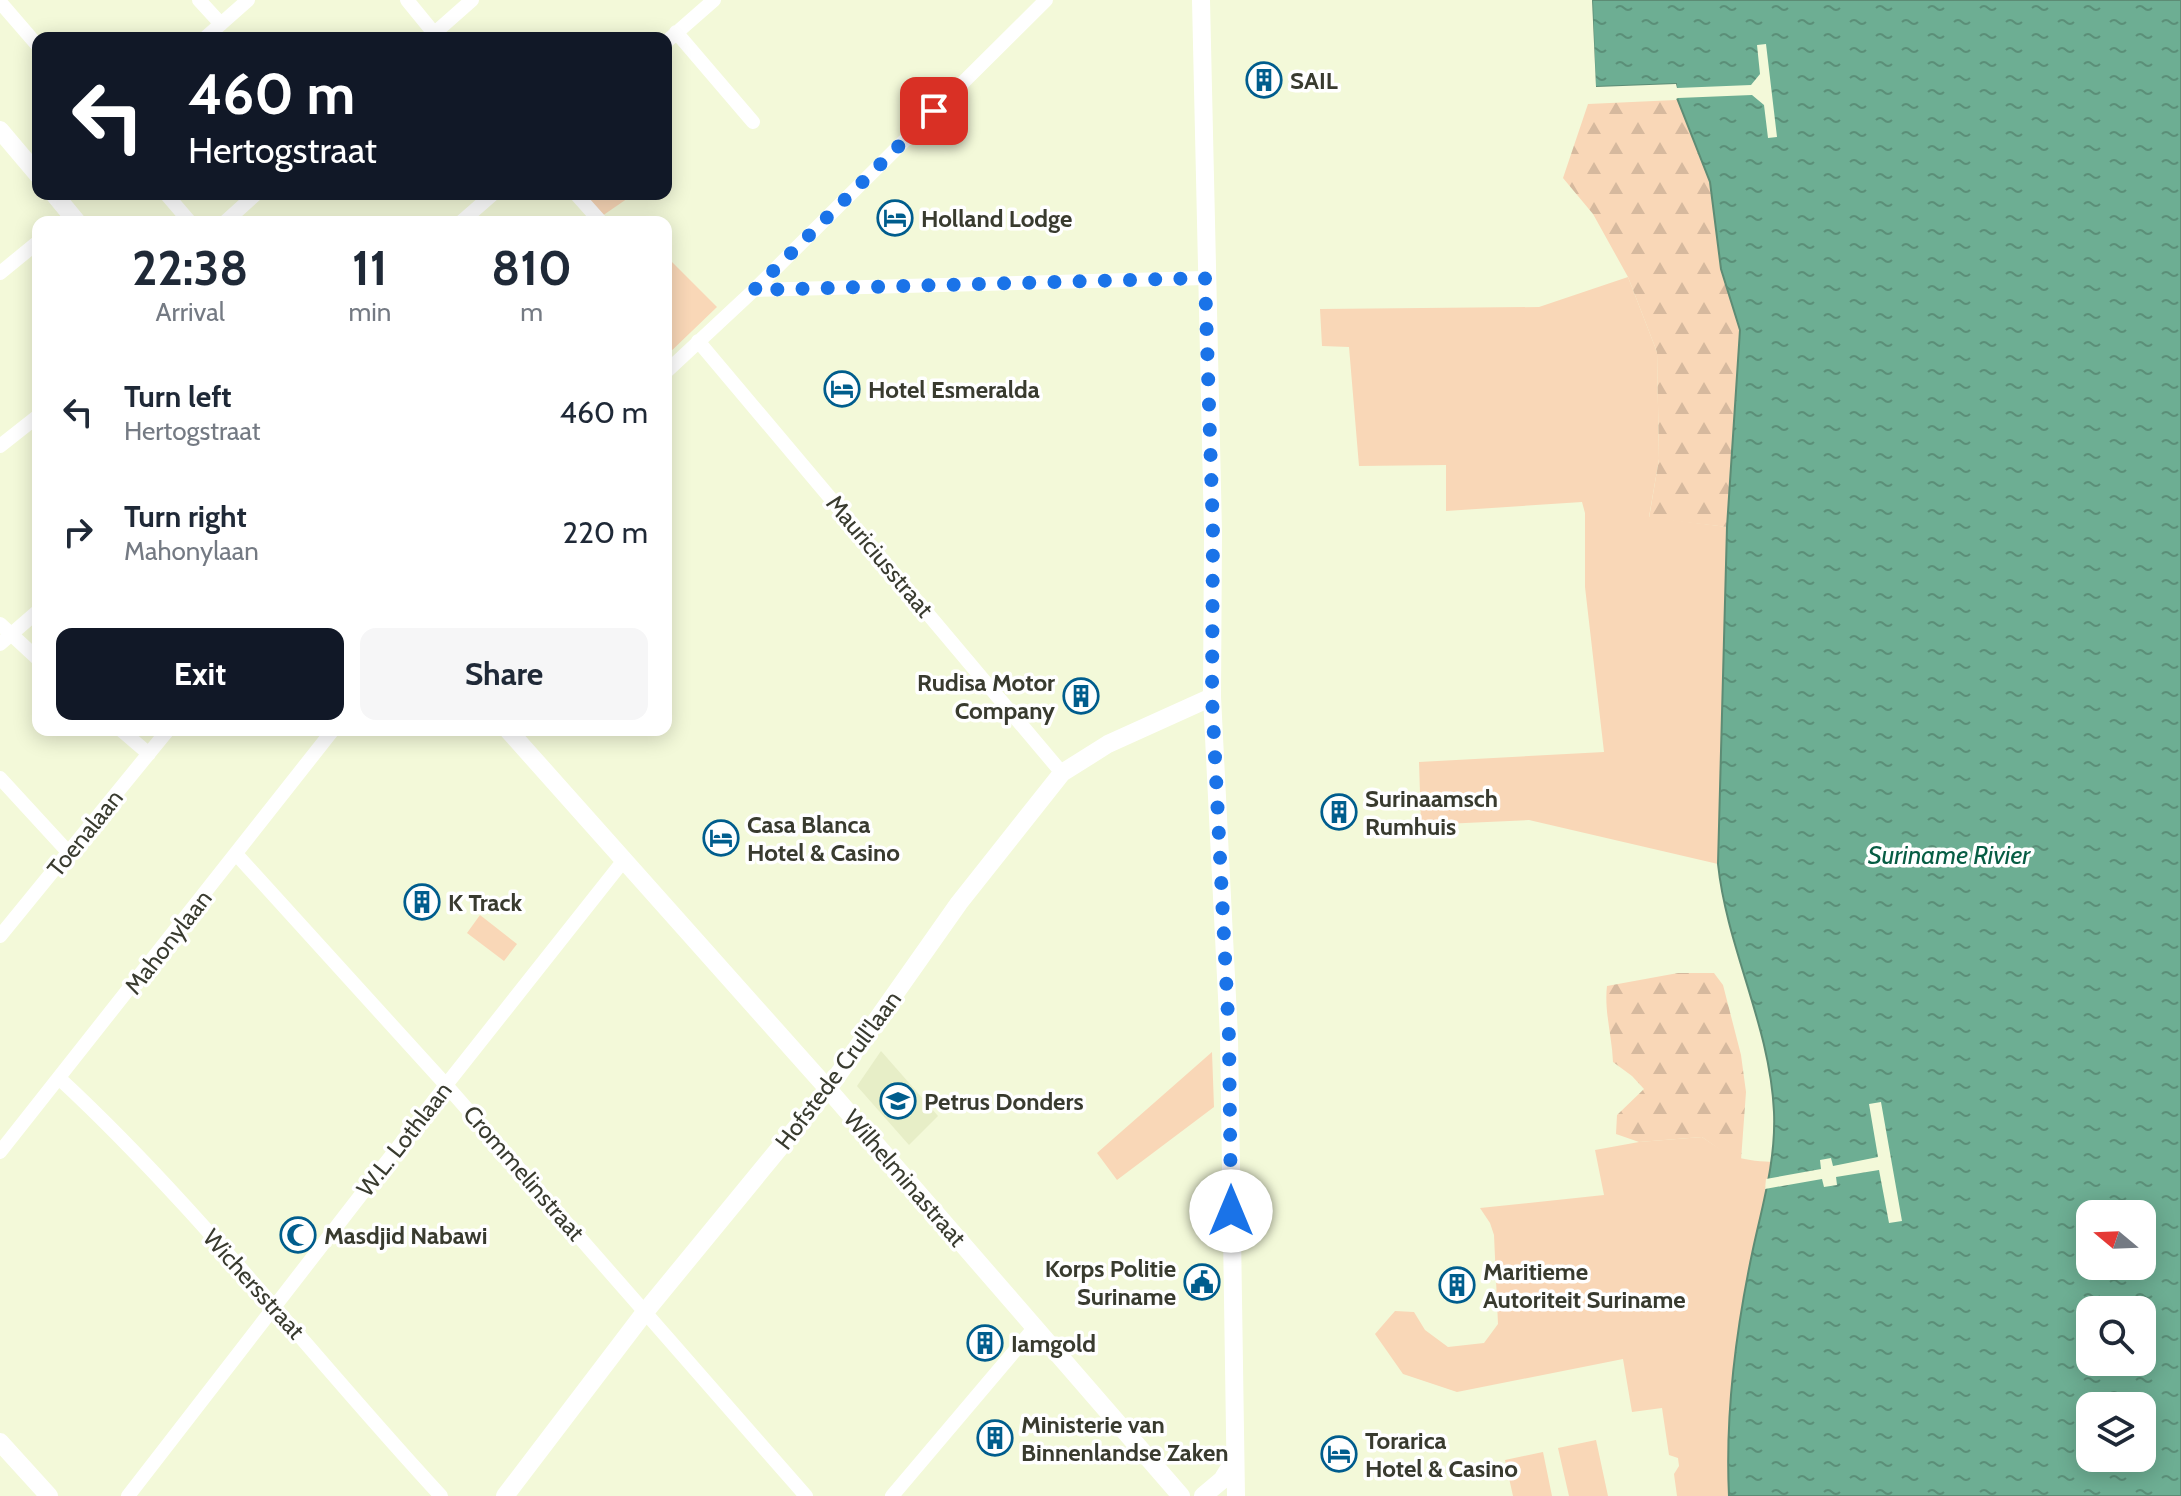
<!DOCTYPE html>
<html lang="en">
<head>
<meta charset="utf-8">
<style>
	:root { --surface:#fff; --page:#f6f6f7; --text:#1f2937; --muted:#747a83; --accent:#111827 }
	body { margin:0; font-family:Cabin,sans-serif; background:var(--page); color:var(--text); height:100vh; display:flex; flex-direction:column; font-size:30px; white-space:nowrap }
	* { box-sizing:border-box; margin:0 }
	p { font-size:26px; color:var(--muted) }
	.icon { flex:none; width:44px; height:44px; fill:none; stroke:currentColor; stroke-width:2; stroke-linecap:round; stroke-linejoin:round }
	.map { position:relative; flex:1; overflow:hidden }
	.drawer { position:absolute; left:32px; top:216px; width:640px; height:520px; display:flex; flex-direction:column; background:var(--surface); border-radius:16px; box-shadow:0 4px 20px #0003 }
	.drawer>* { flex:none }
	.banner { position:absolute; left:32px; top:32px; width:640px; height:168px; border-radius:16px; box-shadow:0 4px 20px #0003; background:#111827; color:#fff; overflow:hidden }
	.needle { width:52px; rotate:289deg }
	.controls { position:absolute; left:2076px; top:1200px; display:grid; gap:16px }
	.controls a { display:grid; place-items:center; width:80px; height:80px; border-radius:16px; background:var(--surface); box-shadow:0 4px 20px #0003; font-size:40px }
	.pin { position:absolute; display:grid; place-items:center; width:68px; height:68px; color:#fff; margin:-34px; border-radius:16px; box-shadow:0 4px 12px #0006 }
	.me { position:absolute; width:88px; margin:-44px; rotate:0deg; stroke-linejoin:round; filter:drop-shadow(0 0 6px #0008) }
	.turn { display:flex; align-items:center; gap:28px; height:168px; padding:0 24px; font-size:36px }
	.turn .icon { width:104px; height:104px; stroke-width:2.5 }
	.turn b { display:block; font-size:56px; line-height:68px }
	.eta { display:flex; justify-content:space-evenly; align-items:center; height:136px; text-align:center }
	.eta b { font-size:48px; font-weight:800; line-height:56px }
	.button { display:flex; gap:16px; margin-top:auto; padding:16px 24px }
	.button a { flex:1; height:92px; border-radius:16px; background:var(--accent); color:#fff; font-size:32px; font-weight:800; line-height:92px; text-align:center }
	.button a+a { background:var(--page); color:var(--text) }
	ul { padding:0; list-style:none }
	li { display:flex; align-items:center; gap:24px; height:120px; padding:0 24px }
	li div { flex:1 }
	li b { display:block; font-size:30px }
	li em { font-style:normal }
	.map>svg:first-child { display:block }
	.built { fill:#e7eec7 }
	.grass { fill:#f9d7b7 }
	.forest { fill:url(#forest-firs) }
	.water { fill:url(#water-ripples); stroke:#5d8c75; stroke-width:2; fill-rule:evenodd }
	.pier { fill:#f3f9d9 }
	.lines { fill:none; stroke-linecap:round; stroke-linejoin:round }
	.street { stroke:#fff; stroke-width:14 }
	.secondary { stroke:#fff; stroke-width:18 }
	.route { stroke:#1a73e8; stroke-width:14; stroke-dasharray:0 25.2 }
	.labels { text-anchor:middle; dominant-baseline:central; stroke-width:7; stroke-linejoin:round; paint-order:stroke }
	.poi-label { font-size:24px; font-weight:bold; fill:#393b2f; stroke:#fff; text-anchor:start }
	.street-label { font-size:24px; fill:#393b2f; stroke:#fff }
	.water-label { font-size:26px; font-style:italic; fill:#075d44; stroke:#fff }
</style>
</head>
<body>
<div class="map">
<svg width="2181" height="1496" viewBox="0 0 2181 1496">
	<defs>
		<pattern id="forest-firs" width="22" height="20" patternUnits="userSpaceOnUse" patternTransform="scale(2)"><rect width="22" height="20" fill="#f9d7b7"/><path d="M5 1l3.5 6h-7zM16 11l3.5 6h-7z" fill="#d6b99e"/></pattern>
		<pattern id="water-ripples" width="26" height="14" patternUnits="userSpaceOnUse" patternTransform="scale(2)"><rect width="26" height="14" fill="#6dae93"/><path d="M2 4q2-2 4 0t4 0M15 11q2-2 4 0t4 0" fill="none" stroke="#5b8f78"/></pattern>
	</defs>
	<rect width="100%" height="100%" fill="#f3f9d9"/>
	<path class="built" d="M881,1051L938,1116L909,1145L857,1086Z"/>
	<path class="grass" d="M582,194H634L602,216Z
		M666,256L717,307L666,356Z
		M1628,277L1657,352L1659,459L1649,517L1727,527L1718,864L1529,820L1421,825L1419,762L1604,752L1585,587V513L1582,502L1446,511V465L1359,466L1349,347L1322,346L1320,309L1539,307Z
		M480,915L517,944L504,961L467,933Z
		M1212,1052L1214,1107L1117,1180L1097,1153Z
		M1702,1137C1731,1157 1737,1160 1772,1162C1768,1193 1759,1222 1753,1252C1737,1332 1725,1414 1729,1496H1677L1674,1474L1679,1466L1678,1458L1669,1455L1662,1408L1632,1412L1623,1359L1457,1392L1403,1374L1375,1334L1395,1311L1414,1312L1425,1330L1448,1347L1484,1343L1498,1324L1494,1235L1490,1223L1480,1208L1604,1195L1595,1150L1639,1142Z
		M1596,1440L1608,1496H1569L1558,1448Z
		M1543,1452L1552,1496H1513L1505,1460Z"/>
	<path class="forest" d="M1677,98L1710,182L1721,269L1740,330L1727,527L1649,518L1659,459L1657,352L1628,277L1593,214L1563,178L1588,104L1676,100Z
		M1678,973H1714L1723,985L1741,1055L1746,1092L1741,1160L1726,1154L1702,1137L1639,1142L1616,1134L1617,1115L1644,1089L1632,1076L1613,1062C1612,1036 1604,1011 1607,986Z"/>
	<path class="water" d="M1592,0H2181V1496H1729C1725,1414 1736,1329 1753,1249C1763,1203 1776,1160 1774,1112C1770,1025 1727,949 1718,864L1727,527L1740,330L1721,269L1710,182L1677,98L1676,84L1595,87ZM2090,1214H2142V1266H2090ZM2090,1310H2142V1362H2090ZM2090,1406H2142V1458H2090Z"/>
	<path class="pier" d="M1588,0H1592L1596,87L1676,84L1677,88L1751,85L1760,74L1757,45L1766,44L1777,137L1768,138L1764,105L1752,95L1678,98L1674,100L1672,88L1593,90Z
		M1881,1102L1902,1221L1889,1223L1879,1170L1836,1177L1837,1185L1824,1187L1822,1179L1765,1189L1766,1179L1821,1169L1820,1160L1831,1158L1833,1166L1878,1157L1869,1104Z"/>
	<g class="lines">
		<path class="street" d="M199,0L221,24
			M407,0L438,38
			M0,2L38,46
			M676,32L753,122
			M205,38L248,0
			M429,38L472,0
			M666,42L714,0
			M166,194L190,222
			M576,194L601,222
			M225,222L256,194
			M461,222L493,194
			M0,273L38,242
			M754,290L1205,278
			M698,341L1062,773
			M666,372L754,290L1046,0
			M0,446L38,416
			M0,624L38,659
			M0,644L38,611
			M121,730L149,754
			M0,778L69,853
			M237,855L446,1085L806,1496
			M0,936L168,730
			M60,1079C198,1207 313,1358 441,1496
			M0,1152L333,730
			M128,1496L446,1085L624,860
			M892,1496L1035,1327"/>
		<path class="secondary" d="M1201,0L1213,532L1212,697L1229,1037L1236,1496
			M0,130L38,175
			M54,194L77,222
			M508,730L828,1089L1181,1496
			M0,1442L49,1496
			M505,1496L645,1312L828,1089L959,903L1062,773L1108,744L1212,697
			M1203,1496L1222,1480L1235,1459"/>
	</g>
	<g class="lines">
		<path class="route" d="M934,111L754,290L1205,278L1213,532L1212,697L1229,1037L1231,1211"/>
	</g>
	<defs>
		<symbol id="building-ring" viewBox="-11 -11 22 22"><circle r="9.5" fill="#fff" stroke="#005d8d" stroke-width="1.5"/><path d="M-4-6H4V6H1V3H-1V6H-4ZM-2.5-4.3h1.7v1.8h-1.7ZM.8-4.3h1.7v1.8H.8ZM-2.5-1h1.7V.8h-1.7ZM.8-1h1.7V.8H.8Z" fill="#005d8d"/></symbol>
		<symbol id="hotel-ring" viewBox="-11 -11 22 22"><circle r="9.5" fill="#fff" stroke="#005d8d" stroke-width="1.5"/><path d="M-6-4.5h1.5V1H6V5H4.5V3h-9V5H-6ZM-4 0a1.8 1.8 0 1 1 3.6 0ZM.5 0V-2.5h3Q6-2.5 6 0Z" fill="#005d8d"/></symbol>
		<symbol id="school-ring" viewBox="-11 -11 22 22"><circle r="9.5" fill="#fff" stroke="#005d8d" stroke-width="1.5"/><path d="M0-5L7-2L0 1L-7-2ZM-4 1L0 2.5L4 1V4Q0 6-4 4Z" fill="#005d8d"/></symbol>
		<symbol id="mosque-ring" viewBox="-11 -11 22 22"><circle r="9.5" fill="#fff" stroke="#005d8d" stroke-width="1.5"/><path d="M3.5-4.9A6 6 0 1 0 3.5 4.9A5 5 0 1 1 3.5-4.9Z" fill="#005d8d"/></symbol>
		<symbol id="civic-ring" viewBox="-11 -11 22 22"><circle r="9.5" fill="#fff" stroke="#005d8d" stroke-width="1.5"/><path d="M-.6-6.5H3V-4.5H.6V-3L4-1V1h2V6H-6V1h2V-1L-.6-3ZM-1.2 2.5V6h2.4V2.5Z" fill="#005d8d"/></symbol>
	</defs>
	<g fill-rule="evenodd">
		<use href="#building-ring" x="1244" y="60" width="40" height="40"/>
		<use href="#hotel-ring" x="875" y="198" width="40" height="40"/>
		<use href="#hotel-ring" x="822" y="369" width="40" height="40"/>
		<use href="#building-ring" x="1061" y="676" width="40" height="40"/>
		<use href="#building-ring" x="1319" y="792" width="40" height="40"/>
		<use href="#hotel-ring" x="701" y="818" width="40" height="40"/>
		<use href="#building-ring" x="402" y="882" width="40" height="40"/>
		<use href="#school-ring" x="878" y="1081" width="40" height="40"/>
		<use href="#mosque-ring" x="278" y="1215" width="40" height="40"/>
		<use href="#civic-ring" x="1182" y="1262" width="40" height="40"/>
		<use href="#building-ring" x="1437" y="1265" width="40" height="40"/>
		<use href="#building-ring" x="965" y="1323" width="40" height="40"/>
		<use href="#building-ring" x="975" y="1418" width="40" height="40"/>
		<use href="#hotel-ring" x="1319" y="1434" width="40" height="40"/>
	</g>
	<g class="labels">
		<g class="poi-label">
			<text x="1290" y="80">SAIL</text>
			<text x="921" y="218">Holland Lodge</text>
			<text x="868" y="389">Hotel Esmeralda</text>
			<text x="1055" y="682" text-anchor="end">Rudisa Motor<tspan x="1055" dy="28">Company</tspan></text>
			<text x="1365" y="798">Surinaamsch<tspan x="1365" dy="28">Rumhuis</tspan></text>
			<text x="747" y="824">Casa Blanca<tspan x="747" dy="28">Hotel &amp; Casino</tspan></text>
			<text x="448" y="902">K Track</text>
			<text x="924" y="1101">Petrus Donders</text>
			<text x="324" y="1235">Masdjid Nabawi</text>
			<text x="1176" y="1268" text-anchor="end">Korps Politie<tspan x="1176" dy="28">Suriname</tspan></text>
			<text x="1483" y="1271">Maritieme<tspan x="1483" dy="28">Autoriteit Suriname</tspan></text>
			<text x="1011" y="1343">Iamgold</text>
			<text x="1021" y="1424">Ministerie van<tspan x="1021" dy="28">Binnenlandse Zaken</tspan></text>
			<text x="1365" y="1440">Torarica<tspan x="1365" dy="28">Hotel &amp; Casino</tspan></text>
		</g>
		<g class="street-label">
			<text transform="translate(880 556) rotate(50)">Mauriciusstraat</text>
			<text transform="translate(85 833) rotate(-51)">Toenalaan</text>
			<text transform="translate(168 942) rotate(-52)">Mahonylaan</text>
			<text transform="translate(838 1070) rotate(-53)">Hofstede Crull'laan</text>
			<text transform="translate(404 1139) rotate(-52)">W.L. Lothlaan</text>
			<text transform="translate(524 1173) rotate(49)">Crommelinstraat</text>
			<text transform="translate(905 1178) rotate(49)">Wilhelminastraat</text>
			<text transform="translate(254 1284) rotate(48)">Wichersstraat</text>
		</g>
		<g class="water-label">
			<text x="1949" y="855">Suriname Rivier</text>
		</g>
	</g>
</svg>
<div class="controls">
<a><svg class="needle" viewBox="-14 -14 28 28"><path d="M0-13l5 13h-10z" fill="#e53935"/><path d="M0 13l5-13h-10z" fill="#747a83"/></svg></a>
<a><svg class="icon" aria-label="search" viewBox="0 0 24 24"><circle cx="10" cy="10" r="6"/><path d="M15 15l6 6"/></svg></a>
<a><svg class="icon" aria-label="layers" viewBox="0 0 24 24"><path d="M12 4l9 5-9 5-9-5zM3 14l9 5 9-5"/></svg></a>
</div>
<div class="pin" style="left:934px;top:111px;background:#d93025"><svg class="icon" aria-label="arrive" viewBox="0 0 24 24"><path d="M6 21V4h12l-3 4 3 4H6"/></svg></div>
<svg class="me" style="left:1231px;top:1211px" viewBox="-20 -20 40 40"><circle r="19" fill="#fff"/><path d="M0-13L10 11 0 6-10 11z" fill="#1a73e8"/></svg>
<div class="banner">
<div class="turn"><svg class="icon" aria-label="left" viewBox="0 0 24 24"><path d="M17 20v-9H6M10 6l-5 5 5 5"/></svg><div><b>460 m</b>Hertogstraat</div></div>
</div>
<section class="drawer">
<div class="eta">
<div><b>22:38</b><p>Arrival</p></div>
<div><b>11</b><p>min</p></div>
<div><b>810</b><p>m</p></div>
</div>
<ul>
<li><svg class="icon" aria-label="left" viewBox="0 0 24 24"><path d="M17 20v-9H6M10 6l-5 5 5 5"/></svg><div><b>Turn left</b><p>Hertogstraat</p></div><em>460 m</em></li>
<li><svg class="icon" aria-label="right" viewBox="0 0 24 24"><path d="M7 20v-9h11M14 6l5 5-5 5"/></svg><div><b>Turn right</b><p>Mahonylaan</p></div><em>220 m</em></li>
</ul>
<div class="button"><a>Exit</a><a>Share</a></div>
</section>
</div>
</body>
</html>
